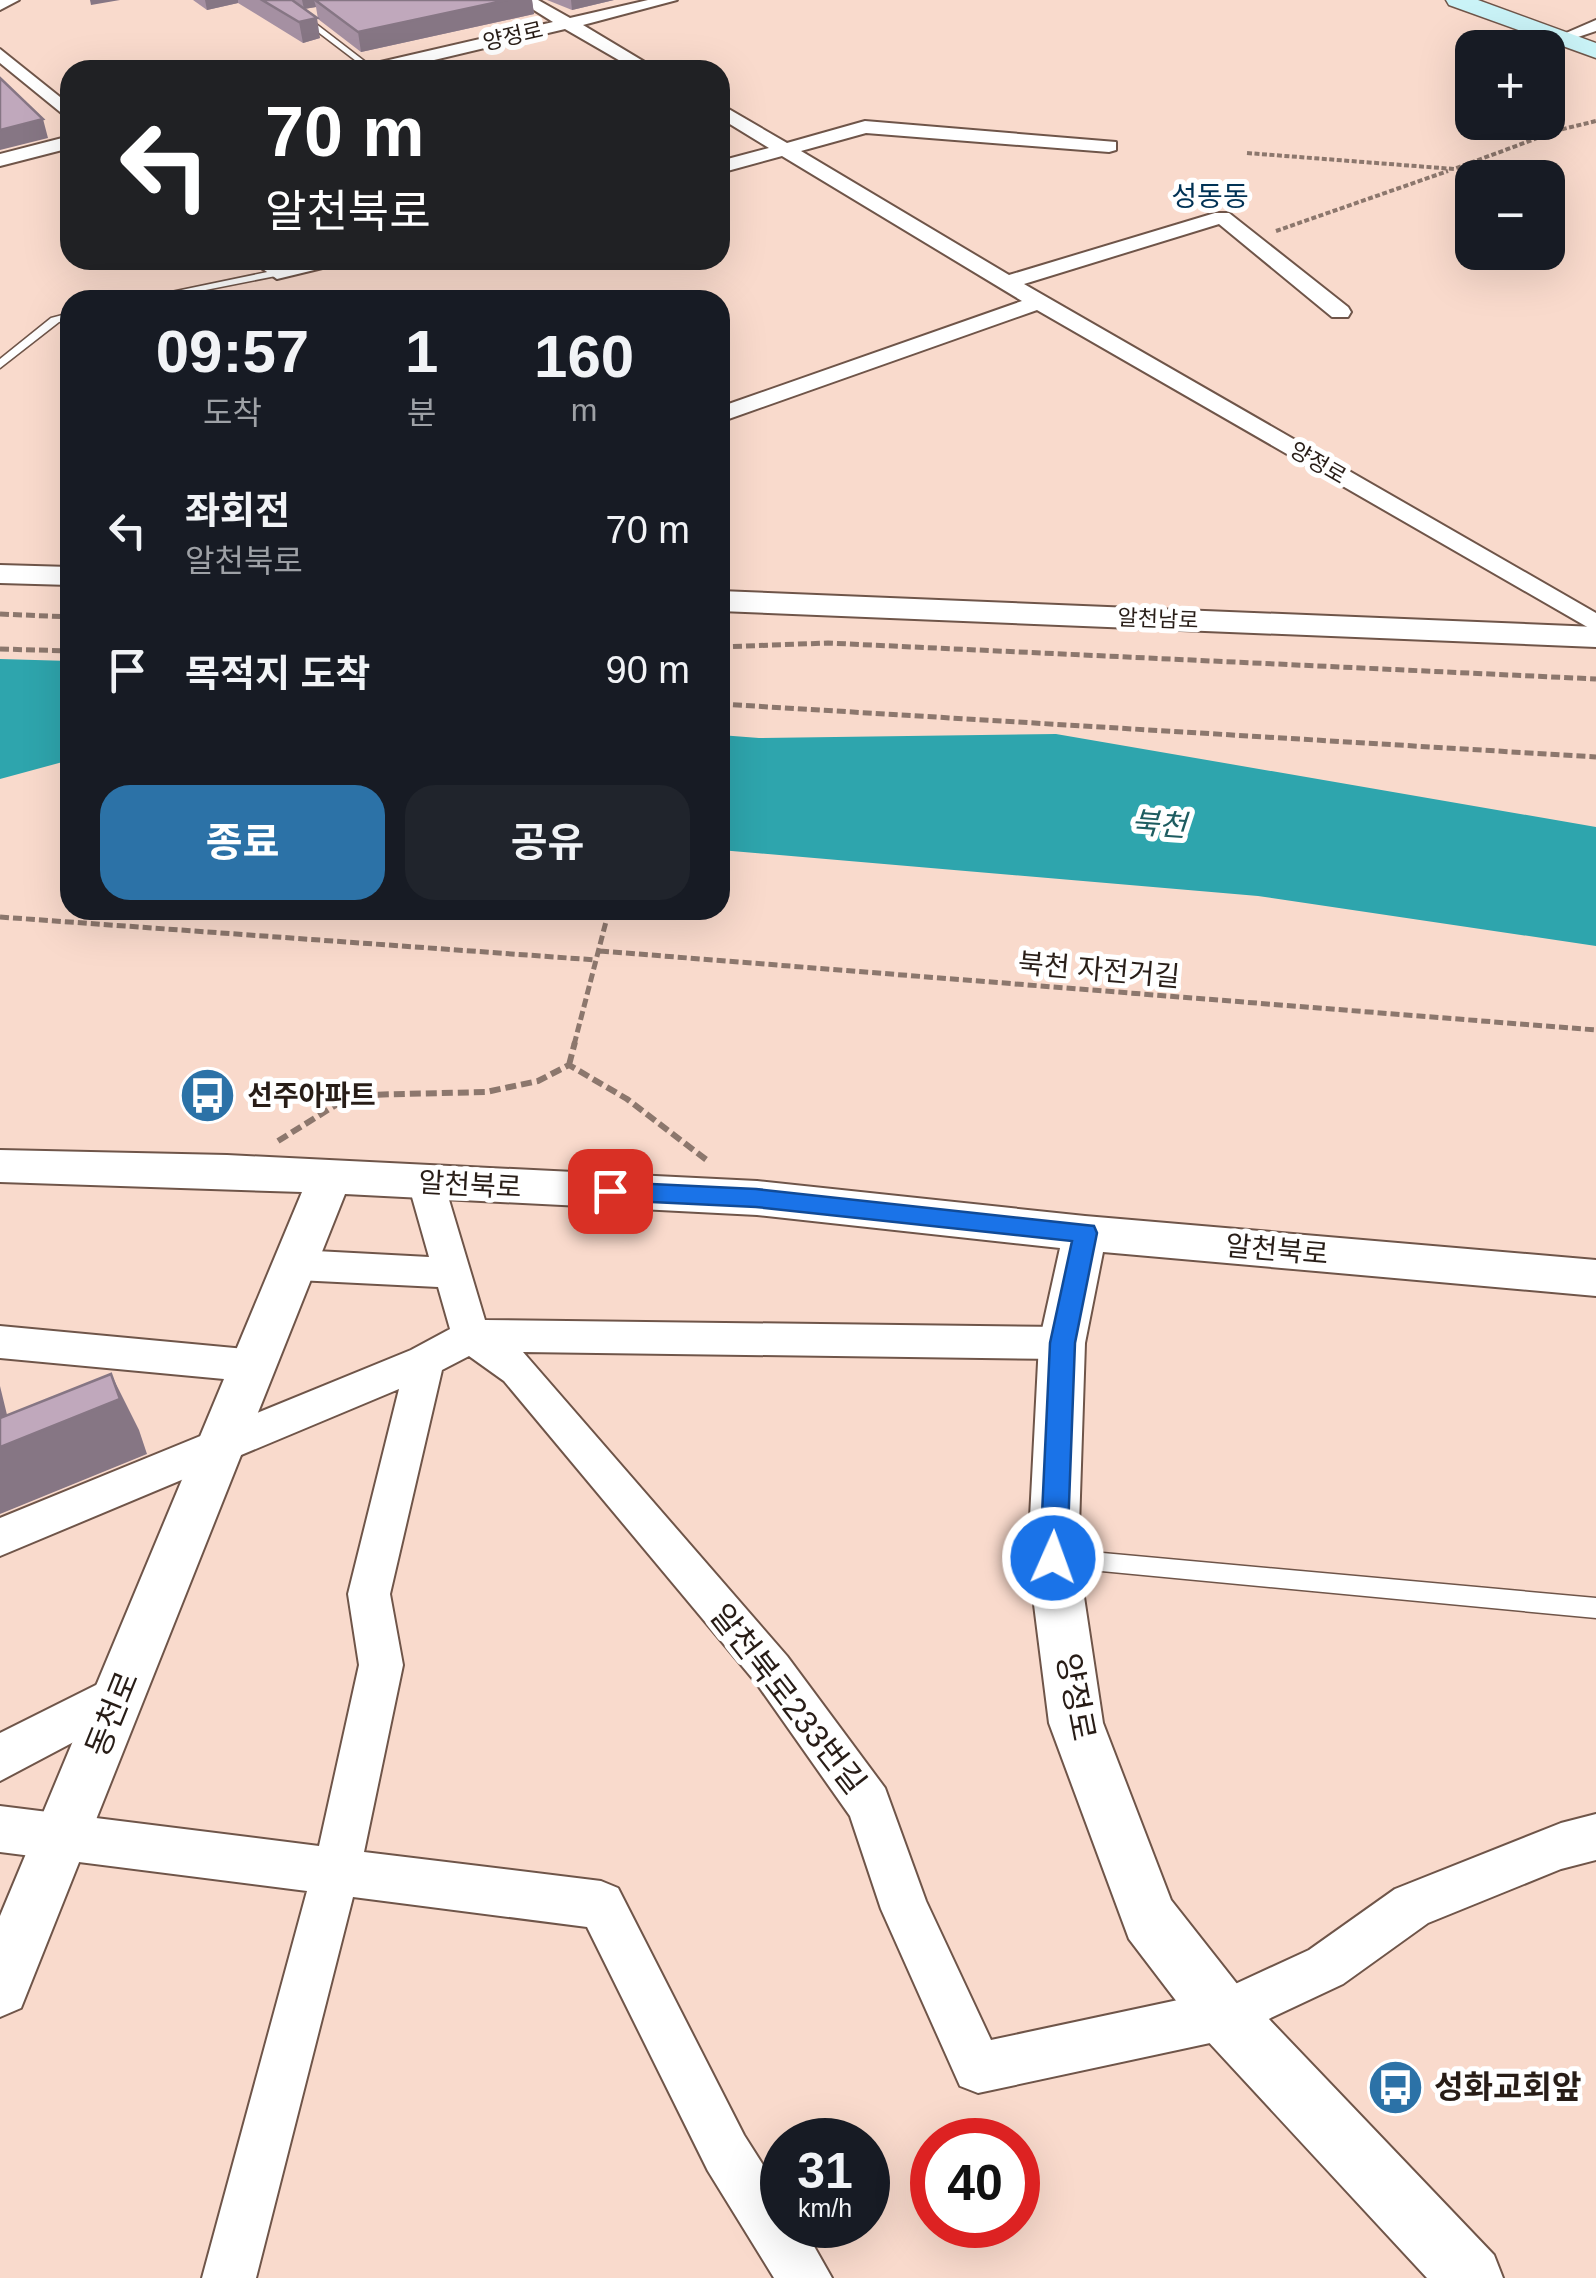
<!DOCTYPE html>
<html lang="ko">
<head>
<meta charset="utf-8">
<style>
	:root { --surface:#171b24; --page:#20242c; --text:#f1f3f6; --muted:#9ea1a6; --accent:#2c72a7 }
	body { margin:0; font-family:Arial,"Noto Sans KR",sans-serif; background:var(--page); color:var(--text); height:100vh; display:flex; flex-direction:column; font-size:38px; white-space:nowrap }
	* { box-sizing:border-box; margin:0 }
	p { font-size:32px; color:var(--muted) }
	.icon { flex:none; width:55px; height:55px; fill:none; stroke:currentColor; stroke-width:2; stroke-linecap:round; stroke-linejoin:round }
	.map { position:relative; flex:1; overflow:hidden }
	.panel { position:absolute; left:60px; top:290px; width:670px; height:630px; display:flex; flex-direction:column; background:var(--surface); border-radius:30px; box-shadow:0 10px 40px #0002 }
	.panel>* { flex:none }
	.banner { position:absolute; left:60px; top:60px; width:670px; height:210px; border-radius:30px; box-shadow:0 10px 40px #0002; background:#202124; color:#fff; overflow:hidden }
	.controls { position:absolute; left:1455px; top:30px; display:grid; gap:20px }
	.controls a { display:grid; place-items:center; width:110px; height:110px; border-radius:20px; background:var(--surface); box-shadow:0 10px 40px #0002; font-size:50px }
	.speed { position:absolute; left:760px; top:2118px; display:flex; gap:20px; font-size:50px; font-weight:700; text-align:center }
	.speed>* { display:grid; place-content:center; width:130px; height:130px; border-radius:50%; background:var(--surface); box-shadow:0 10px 40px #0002; line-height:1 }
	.speed small { font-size:25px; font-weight:400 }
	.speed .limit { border:15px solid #d22; background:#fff; color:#111 }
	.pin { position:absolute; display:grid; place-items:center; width:85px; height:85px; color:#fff; margin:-42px; border-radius:20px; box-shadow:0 5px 15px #0006 }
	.me { position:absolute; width:110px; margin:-55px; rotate:2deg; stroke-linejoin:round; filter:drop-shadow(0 0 8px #0008) }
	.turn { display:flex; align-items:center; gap:35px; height:210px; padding:0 40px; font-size:45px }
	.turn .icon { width:130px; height:130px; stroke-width:2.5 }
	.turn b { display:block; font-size:70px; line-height:85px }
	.eta { display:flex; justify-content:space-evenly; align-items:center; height:170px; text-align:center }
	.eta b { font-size:60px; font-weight:700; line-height:70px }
	.cta { display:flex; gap:20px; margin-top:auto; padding:20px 40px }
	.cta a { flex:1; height:115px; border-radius:30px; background:var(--accent); color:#fff; font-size:40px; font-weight:700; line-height:115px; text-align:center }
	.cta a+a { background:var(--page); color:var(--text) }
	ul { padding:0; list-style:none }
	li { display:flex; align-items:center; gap:30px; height:140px; padding:0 40px }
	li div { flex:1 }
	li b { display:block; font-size:38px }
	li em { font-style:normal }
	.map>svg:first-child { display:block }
	.water { fill:#2ea5ad }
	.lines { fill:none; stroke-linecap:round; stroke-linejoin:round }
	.service-casing { stroke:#6f5549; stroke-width:3 }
	.minor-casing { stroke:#6f5549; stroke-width:4 }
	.tertiary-casing { stroke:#6f5549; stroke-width:4 }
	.secondary-casing { stroke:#6f5549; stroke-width:3 }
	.path-far2 { stroke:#8c776d; stroke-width:4; stroke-dasharray:5 2.5; stroke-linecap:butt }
	.path-far1 { stroke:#8c776d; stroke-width:5; stroke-dasharray:9 4; stroke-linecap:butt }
	.path { stroke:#8c776d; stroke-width:6; stroke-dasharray:11 5; stroke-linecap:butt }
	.service { fill:#fff; fill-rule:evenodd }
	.minor { fill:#fff; fill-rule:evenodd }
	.tertiary { fill:#fff; fill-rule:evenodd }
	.secondary { fill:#caf3f7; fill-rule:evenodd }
	.wall { fill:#a590a2 }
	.shaded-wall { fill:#867684 }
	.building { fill:#c0a8bc; stroke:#867684; stroke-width:2.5 }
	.route { fill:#1a73e8; stroke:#114b97; stroke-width:2.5 }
	.labels { text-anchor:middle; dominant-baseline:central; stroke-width:10; stroke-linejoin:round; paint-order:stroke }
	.far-street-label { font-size:22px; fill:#281d17; stroke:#fff }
	.far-quarter-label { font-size:28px; fill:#003255; stroke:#fff }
	.street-label { font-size:28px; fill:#281d17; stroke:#fff }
	.poi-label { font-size:28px; font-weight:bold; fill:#281d17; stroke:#fff; text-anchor:start }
	.water-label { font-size:30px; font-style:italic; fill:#1d5c60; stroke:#fff }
	.near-street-label { font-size:32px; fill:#281d17; stroke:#fff }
	.near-poi-label { font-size:32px; font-weight:bold; fill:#281d17; stroke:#fff; text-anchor:start }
</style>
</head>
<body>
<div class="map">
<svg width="1596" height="2278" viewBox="0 0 1596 2278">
	<rect width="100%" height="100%" fill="#f9dacc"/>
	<path class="water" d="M0,659L70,661V760L0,779Z
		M1056,734L1596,827V946L1258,896L720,850V735L759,738Z"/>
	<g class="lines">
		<defs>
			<path id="service" d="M276,0H285L376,70H368Z
				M277,270L282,273L281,275L155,300H133Z
				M70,313V319L59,322L0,368V359L51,318Z
				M1059,1549L1596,1598V1618L1059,1567L1052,1565L1049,1558L1052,1551Z"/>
			<path id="minor" d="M0,0H19L0,10Z
				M518,0H538L570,18L648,0H677L583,25L658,70H636L565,29L392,70H360L363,66L553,22Z
				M1596,20V31L1575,38L1566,33Z
				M0,49L70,105V120L0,63Z
				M720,104L787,143L865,121L1116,142V150L1109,152L866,133L801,151L1009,275L1215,213H1229L1348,307L1351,312L1348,317H1332L1219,224L1024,284L1596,613V632L1037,310L720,422V407L1022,301L782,156L720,173V161L769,148L720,118Z
				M70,136V148L0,166V154Z
				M250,260H273L281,266L305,260H342L339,264L277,279Z
				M426,1169L439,1173L444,1183L485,1320L1062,1327L1076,1332L1081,1343L1076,1354L1062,1359L523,1352L787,1656L885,1788L926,1901L991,2040L1220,1991L1309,1950L1395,1889L1561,1823L1596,1814V1860L1561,1869L1428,1923L1343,1984L1224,2040L978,2093L960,2086L881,1909L850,1816L757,1684L504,1381L469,1356L442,1370L390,1594L403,1665L364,1852L601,1881L618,1888L744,2135L782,2195V2225H802L832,2278H774L708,2171L587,1927L353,1897L256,2278H202L307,1891L0,1852V1806L319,1846L359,1665L348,1594L399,1389L0,1556V1518L411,1350L450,1329L438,1287L297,1280L284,1275L278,1265L284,1255L297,1250L429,1257L408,1183L413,1173Z
				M0,1326L256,1350L270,1355L275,1366L270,1377L256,1382L0,1358Z
				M120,1673L136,1679L142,1694L136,1709L0,1781V1733Z"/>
			<path id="tertiary" d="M0,565L70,567V585L0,583Z
				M720,591L1596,627V647L720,611Z
				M0,1150L227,1155L757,1181L1085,1216L1596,1260V1296L1103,1252L1085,1343L1078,1557L1103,1723L1171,1900L1245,1994L1494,2255L1503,2278H1427L1203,2036L1129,1939L1049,1723L1028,1557L1039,1343L1060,1248L757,1215L345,1194L21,2008L0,2017V1916L302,1192L0,1182Z"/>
			<path id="secondary" d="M1446,0H1478L1596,43V58L1449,5Z"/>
		</defs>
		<use href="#service" class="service-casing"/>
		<use href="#minor" class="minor-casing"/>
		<use href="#tertiary" class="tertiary-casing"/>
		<use href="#secondary" class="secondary-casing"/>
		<path class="path-far2" d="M1247,153L1454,169L1559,130L1596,121
			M1276,231L1448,171"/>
		<path class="path-far1" d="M0,614L70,617
			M720,647L828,643L1596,679
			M0,649L70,651
			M720,704L1596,757
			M0,917L596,960
			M600,951L1596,1030
			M574,1045L609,910"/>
		<path class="path" d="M569,1065L575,1042
			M278,1141L339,1103L363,1095L486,1092L538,1081L569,1065L627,1099L708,1161"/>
		<use href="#service" class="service"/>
		<use href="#minor" class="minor"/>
		<use href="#tertiary" class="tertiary"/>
		<use href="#secondary" class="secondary"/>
	</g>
	<path class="wall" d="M193,0H532L534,14L361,52L318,19L316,7L304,9L320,38L303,43L238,3L207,10Z
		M547,0H614L572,10Z"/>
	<path class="shaded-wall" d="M90,0H120L91,5Z
		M205,0H238V3L207,10Z
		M302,0H314L316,7L304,9Z
		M507,0H532L534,14L361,52L358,32Z
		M571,0H614L572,10Z
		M317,18L320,38L303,43L299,22Z
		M43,119L48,138L0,150V130Z
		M111,1374L139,1430L147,1454L0,1514V1447Z
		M0,1386L9,1423L0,1427Z"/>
	<path class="building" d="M262,0H292L317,18L299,22Z
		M315,0H507L358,32Z
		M0,78L43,119L0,130Z
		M111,1374L120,1399L0,1447V1418Z"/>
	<path class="route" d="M610,1182L756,1189L1094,1226L1097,1233L1075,1343L1067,1558L1063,1566L1053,1570L1044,1566L1040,1558L1050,1343L1072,1241L756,1207L610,1200L598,1191Z"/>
	<defs>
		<symbol id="bus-disc" viewBox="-11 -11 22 22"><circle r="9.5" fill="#2c72a7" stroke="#fff"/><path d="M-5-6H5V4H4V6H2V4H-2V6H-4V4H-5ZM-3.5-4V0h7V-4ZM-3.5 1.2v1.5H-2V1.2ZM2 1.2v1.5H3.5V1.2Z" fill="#fff"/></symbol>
	</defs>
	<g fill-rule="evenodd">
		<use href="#bus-disc" x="176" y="1064" width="63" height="63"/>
		<use href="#bus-disc" x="1364" y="2056" width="63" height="63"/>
	</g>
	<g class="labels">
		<g class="far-street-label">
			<text transform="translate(513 36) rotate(-13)">양정로</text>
			<text transform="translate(1318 463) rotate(30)">양정로</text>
			<text transform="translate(1158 619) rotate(2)">알천남로</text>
		</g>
		<g class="far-quarter-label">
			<text x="1210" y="196">성동동</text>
		</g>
		<g class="street-label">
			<text transform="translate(1099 970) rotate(5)">북천 자전거길</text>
			<text transform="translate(470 1185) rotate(3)">알천북로</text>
			<text transform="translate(1277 1250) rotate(5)">알천북로</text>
		</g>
		<g class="poi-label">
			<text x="247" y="1095">선주아파트</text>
		</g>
		<g class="water-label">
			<text transform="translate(1159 824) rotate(4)">북천</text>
		</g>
		<g class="near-street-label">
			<text transform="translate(1076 1697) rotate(79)">양정로</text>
			<text transform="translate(788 1699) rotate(52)">알천북로233번길</text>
			<text transform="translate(112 1714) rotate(-68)">동천로</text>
		</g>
		<g class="near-poi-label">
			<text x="1434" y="2087">성화교회앞</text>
		</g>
	</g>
</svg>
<div class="controls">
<a>+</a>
<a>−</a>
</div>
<div class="speed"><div>31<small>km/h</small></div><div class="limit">40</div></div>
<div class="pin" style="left:610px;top:1191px;background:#d93025"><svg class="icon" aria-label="arrive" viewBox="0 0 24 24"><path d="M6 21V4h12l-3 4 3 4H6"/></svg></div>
<svg class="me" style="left:1053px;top:1558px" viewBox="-20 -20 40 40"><circle r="17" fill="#1a73e8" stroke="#fff" stroke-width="3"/><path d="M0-11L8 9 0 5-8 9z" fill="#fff"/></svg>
<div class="banner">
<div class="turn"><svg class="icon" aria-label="left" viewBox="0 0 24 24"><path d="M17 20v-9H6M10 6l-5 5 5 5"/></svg><div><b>70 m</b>알천북로</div></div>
</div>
<section class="panel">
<div class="eta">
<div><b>09:57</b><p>도착</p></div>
<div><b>1</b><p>분</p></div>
<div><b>160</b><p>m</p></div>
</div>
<ul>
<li><svg class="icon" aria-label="left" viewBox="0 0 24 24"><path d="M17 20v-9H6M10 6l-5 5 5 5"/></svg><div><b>좌회전</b><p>알천북로</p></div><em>70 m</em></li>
<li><svg class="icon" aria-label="arrive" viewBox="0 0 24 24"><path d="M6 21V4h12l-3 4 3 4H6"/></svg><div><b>목적지 도착</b></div><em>90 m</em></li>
</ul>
<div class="cta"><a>종료</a><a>공유</a></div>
</section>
</div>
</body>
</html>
